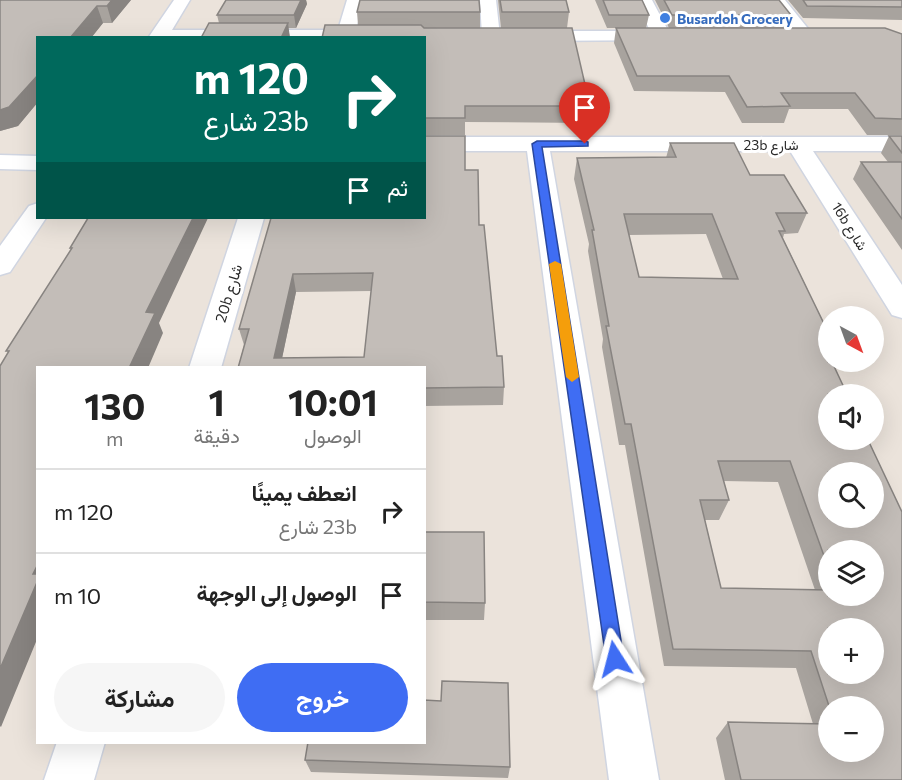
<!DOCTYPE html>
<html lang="ar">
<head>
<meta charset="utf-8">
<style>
	:root { --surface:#fff; --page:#f6f6f6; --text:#222; --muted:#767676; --line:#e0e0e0; --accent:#3f6df3 }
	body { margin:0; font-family:Commissioner,Vazirmatn,sans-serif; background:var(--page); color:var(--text); direction:rtl; height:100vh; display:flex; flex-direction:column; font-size:22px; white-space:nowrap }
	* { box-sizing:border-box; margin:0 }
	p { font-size:20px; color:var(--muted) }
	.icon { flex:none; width:33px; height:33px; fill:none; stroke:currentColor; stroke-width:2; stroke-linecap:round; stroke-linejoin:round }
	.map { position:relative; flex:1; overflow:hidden; direction:ltr }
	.details { position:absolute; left:36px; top:366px; width:390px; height:378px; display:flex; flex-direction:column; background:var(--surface); border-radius:0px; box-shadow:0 6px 24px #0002; direction:rtl }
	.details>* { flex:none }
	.banner { position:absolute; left:36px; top:36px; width:390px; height:183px; border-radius:0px; box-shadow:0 6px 24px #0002; direction:rtl; background:#00695c; color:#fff; overflow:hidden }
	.needle { width:39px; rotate:139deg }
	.fabs { position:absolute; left:818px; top:306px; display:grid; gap:12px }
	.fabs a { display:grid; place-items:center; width:66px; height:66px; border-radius:50%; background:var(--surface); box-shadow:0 6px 24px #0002; font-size:30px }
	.pin { position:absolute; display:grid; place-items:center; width:51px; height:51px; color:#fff; margin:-62px -26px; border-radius:50% 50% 50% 0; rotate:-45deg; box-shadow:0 0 6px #0007 }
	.pin .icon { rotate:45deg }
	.me { position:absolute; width:66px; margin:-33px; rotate:351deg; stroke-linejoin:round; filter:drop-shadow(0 0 4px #0008) }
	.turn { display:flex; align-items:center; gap:21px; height:126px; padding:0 18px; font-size:27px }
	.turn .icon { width:78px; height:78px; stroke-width:2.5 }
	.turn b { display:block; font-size:42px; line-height:51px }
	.then { display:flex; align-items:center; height:57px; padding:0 18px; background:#0003; gap:12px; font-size:22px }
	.eta { display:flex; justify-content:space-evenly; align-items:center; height:102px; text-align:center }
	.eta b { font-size:36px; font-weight:700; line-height:42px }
	.cta { display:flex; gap:12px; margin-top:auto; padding:12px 18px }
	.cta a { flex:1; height:69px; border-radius:36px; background:var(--accent); color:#fff; font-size:24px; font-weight:700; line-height:69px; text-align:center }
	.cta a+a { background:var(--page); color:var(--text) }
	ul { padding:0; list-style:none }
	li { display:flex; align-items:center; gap:18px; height:84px; padding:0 18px; border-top:2px solid var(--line) }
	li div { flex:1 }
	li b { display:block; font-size:22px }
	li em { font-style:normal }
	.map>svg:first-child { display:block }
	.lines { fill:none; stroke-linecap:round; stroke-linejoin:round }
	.minor-casing { stroke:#d0d5e1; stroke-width:3 }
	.minor { fill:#fff; fill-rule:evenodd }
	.wall { fill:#a8a39e; fill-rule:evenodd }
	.shaded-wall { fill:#888481 }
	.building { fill:#c3bdb8; stroke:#888481; stroke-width:1.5; fill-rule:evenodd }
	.route { fill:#3f6df3; stroke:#29479e; stroke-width:1.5 }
	.slow { fill:#f59e0b }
	.shop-dot { fill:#3f7fe0; stroke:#fff; stroke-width:2 }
	.labels { text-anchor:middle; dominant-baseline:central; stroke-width:6; stroke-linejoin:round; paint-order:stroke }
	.far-shop-label { font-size:14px; font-weight:bold; fill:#366cbe; stroke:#fff; text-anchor:start }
	.far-street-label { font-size:14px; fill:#292929; stroke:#fff }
	.street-label { font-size:15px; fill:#292929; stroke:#fff }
</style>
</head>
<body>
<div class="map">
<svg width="902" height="780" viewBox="0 0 902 780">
	<rect width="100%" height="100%" fill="#ebe3db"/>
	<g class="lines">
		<defs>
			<path id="minor" d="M174,0H190L172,30H338L347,0H363L356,30L373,31L376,35L374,38H148Z
				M480,0H496L500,36L497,40H485L482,36Z
				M636,0H652L671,36L668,40L530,41L524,40L521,36L524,32L530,31H650Z
				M768,0H785L814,36L811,40H799Z
				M424,137H902V151H813L902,285V318L892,315L790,151H550L659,780H609L527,151H424Z
				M0,155L38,156V170L0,169Z
				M38,203V218H46L10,272L0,275V246L29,206Z
				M238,218H264L221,368H189Z
				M57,742H105L94,780H44Z"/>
		</defs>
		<use href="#minor" class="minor-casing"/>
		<use href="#minor" class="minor"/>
	</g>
	<path class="wall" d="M0,0H131L112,23H103L91,38H38V102L18,126L0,131Z
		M226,0H306L307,4L296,28H288L290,38H201L219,23L217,15Z
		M498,0H566L569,12L567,28H501Z
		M595,0H642L649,15L646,28H607Z
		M655,0H779L791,15L786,28H669Z
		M788,0H902V20L803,18Z
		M357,12H480V28L590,106L587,123L465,122V135H424V38L358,25Z
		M616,28L902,34V135H867L848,109H789L784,123H742L725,92L634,91L614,43Z
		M889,136H902V250L853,179L861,162H888L881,153Z
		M670,143H734L750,175H784L807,213L798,233L784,234L783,238L828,332V362H836L834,366L847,394H828V440H868L902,512V780H725L716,738L728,722L813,724L796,668L664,666L625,445H619L602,347L603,339L588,251L589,244L574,179L577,158H666ZM706,234L723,279L639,277L629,235ZM828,472H873V518H828ZM724,481L778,482L815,590L721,588L705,520H719L729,500ZM828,550H873V596H828ZM828,628H873V674H828ZM828,706H873V752H828Z
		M465,170L479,225L497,356L504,387L503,405L424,406V368H238L244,345L239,329L271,218ZM371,291L364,357L282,358L296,292Z
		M424,532L485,603L484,620H424Z
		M305,760L510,767L508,778L311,772Z"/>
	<path class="shaded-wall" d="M112,0H131L112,23L107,6Z
		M301,0H306L307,4L296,28L294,15Z
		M97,6L103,23L91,38H70Z
		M288,23L290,38H281Z
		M38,75V102L18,126L0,131V110Z
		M193,218H208L159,323L163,333L148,368H129L146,312Z
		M293,274L296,292L280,368L274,358Z
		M38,564V580L33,574Z
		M38,580V637L1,727L0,726V669Z"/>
	<path class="building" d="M1,0H112L107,6H97L70,38H38V75L9,107L0,110V1Z
		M226,0H301L294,15H217Z
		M360,0H479L480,12H357Z
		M500,0H566L569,12H502Z
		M603,0H642L649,15H609Z
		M664,0H779L791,15H672Z
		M803,0H902V7L807,6Z
		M209,23H288L281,38H201Z
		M325,25H421L424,28H572L590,106H465V118H424V38H322Z
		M616,28H885L902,34V119L875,118L855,93H781L790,106L747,107L729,76H637Z
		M424,136H465V170H478L479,225H484L497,356H502L504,387L424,388V368H238L249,329H239L271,218H424ZM373,273L364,357L274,358L293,274Z
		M889,136H902V153Z
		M670,143H734L750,175H784L807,213H776L785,231H779L828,332V362H832L847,394H828V440H868L902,512V780H741L728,722L828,724V752H873V706H829L811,651L673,649L631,424H625L606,326H609L592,230H594L577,158L676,157ZM624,214H712L738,279L639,277ZM718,461H790L828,567V550H873V596H828V590L721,588L700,500H729ZM828,472H873V518H828ZM828,628H873V674H828Z
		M861,162H902V219Z
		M88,218H193L146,312L155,313L129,368H38V564L33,574H38V580L0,669V366L9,351H6L72,248H70Z
		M424,532H484L485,603L424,602Z
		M442,681L508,683L510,767L305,760L308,742H424V700L441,701Z"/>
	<path class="route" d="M585,141L588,142V146L542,147L624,659L622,666L615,668L609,666L606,659L532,144L537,141Z"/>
	<path class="slow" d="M555,261L561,264L579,377L572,382L566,377L549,264Z"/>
	<circle class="shop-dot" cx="665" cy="18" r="6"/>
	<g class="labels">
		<g class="far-shop-label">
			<text x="677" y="18">Busardoh Grocery</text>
		</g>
		<g class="far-street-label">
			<text x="771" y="144">23b شارع</text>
			<text transform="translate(850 226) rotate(58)">16b شارع</text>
		</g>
		<g class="street-label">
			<text transform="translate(228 293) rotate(-73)">20b شارع</text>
		</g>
	</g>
</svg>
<div class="fabs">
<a><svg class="needle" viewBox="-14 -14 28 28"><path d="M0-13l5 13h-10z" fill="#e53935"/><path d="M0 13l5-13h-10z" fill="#767676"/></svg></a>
<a><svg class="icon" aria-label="sound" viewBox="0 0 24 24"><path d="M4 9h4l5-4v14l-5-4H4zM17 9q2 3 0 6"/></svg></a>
<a><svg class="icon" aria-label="search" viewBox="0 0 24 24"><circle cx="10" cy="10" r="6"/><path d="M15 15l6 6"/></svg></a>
<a><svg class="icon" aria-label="layers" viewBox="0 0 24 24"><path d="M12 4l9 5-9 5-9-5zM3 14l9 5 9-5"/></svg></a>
<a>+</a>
<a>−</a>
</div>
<div class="pin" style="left:585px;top:144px;background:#d93025"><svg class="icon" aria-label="arrive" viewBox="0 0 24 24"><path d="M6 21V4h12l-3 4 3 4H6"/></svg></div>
<svg class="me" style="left:615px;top:659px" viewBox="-20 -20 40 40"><path d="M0-17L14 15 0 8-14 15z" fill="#3f6df3" stroke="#fff" stroke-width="4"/></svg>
<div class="banner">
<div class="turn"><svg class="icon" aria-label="right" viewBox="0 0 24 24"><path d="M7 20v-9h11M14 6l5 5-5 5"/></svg><div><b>120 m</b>23b شارع</div></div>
<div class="then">ثم<svg class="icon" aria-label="arrive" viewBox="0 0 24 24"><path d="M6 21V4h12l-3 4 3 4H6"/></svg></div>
</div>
<section class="details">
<div class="eta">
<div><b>10:01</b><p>الوصول</p></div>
<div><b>1</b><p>دقيقة</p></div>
<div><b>130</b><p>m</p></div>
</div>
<ul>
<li><svg class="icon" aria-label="right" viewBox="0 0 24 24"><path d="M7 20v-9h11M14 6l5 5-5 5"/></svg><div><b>انعطف يمينًا</b><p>23b شارع</p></div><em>120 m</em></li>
<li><svg class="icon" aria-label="arrive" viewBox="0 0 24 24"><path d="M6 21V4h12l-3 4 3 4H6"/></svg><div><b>الوصول إلى الوجهة</b></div><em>10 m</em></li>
</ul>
<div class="cta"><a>خروج</a><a>مشاركة</a></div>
</section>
</div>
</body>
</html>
